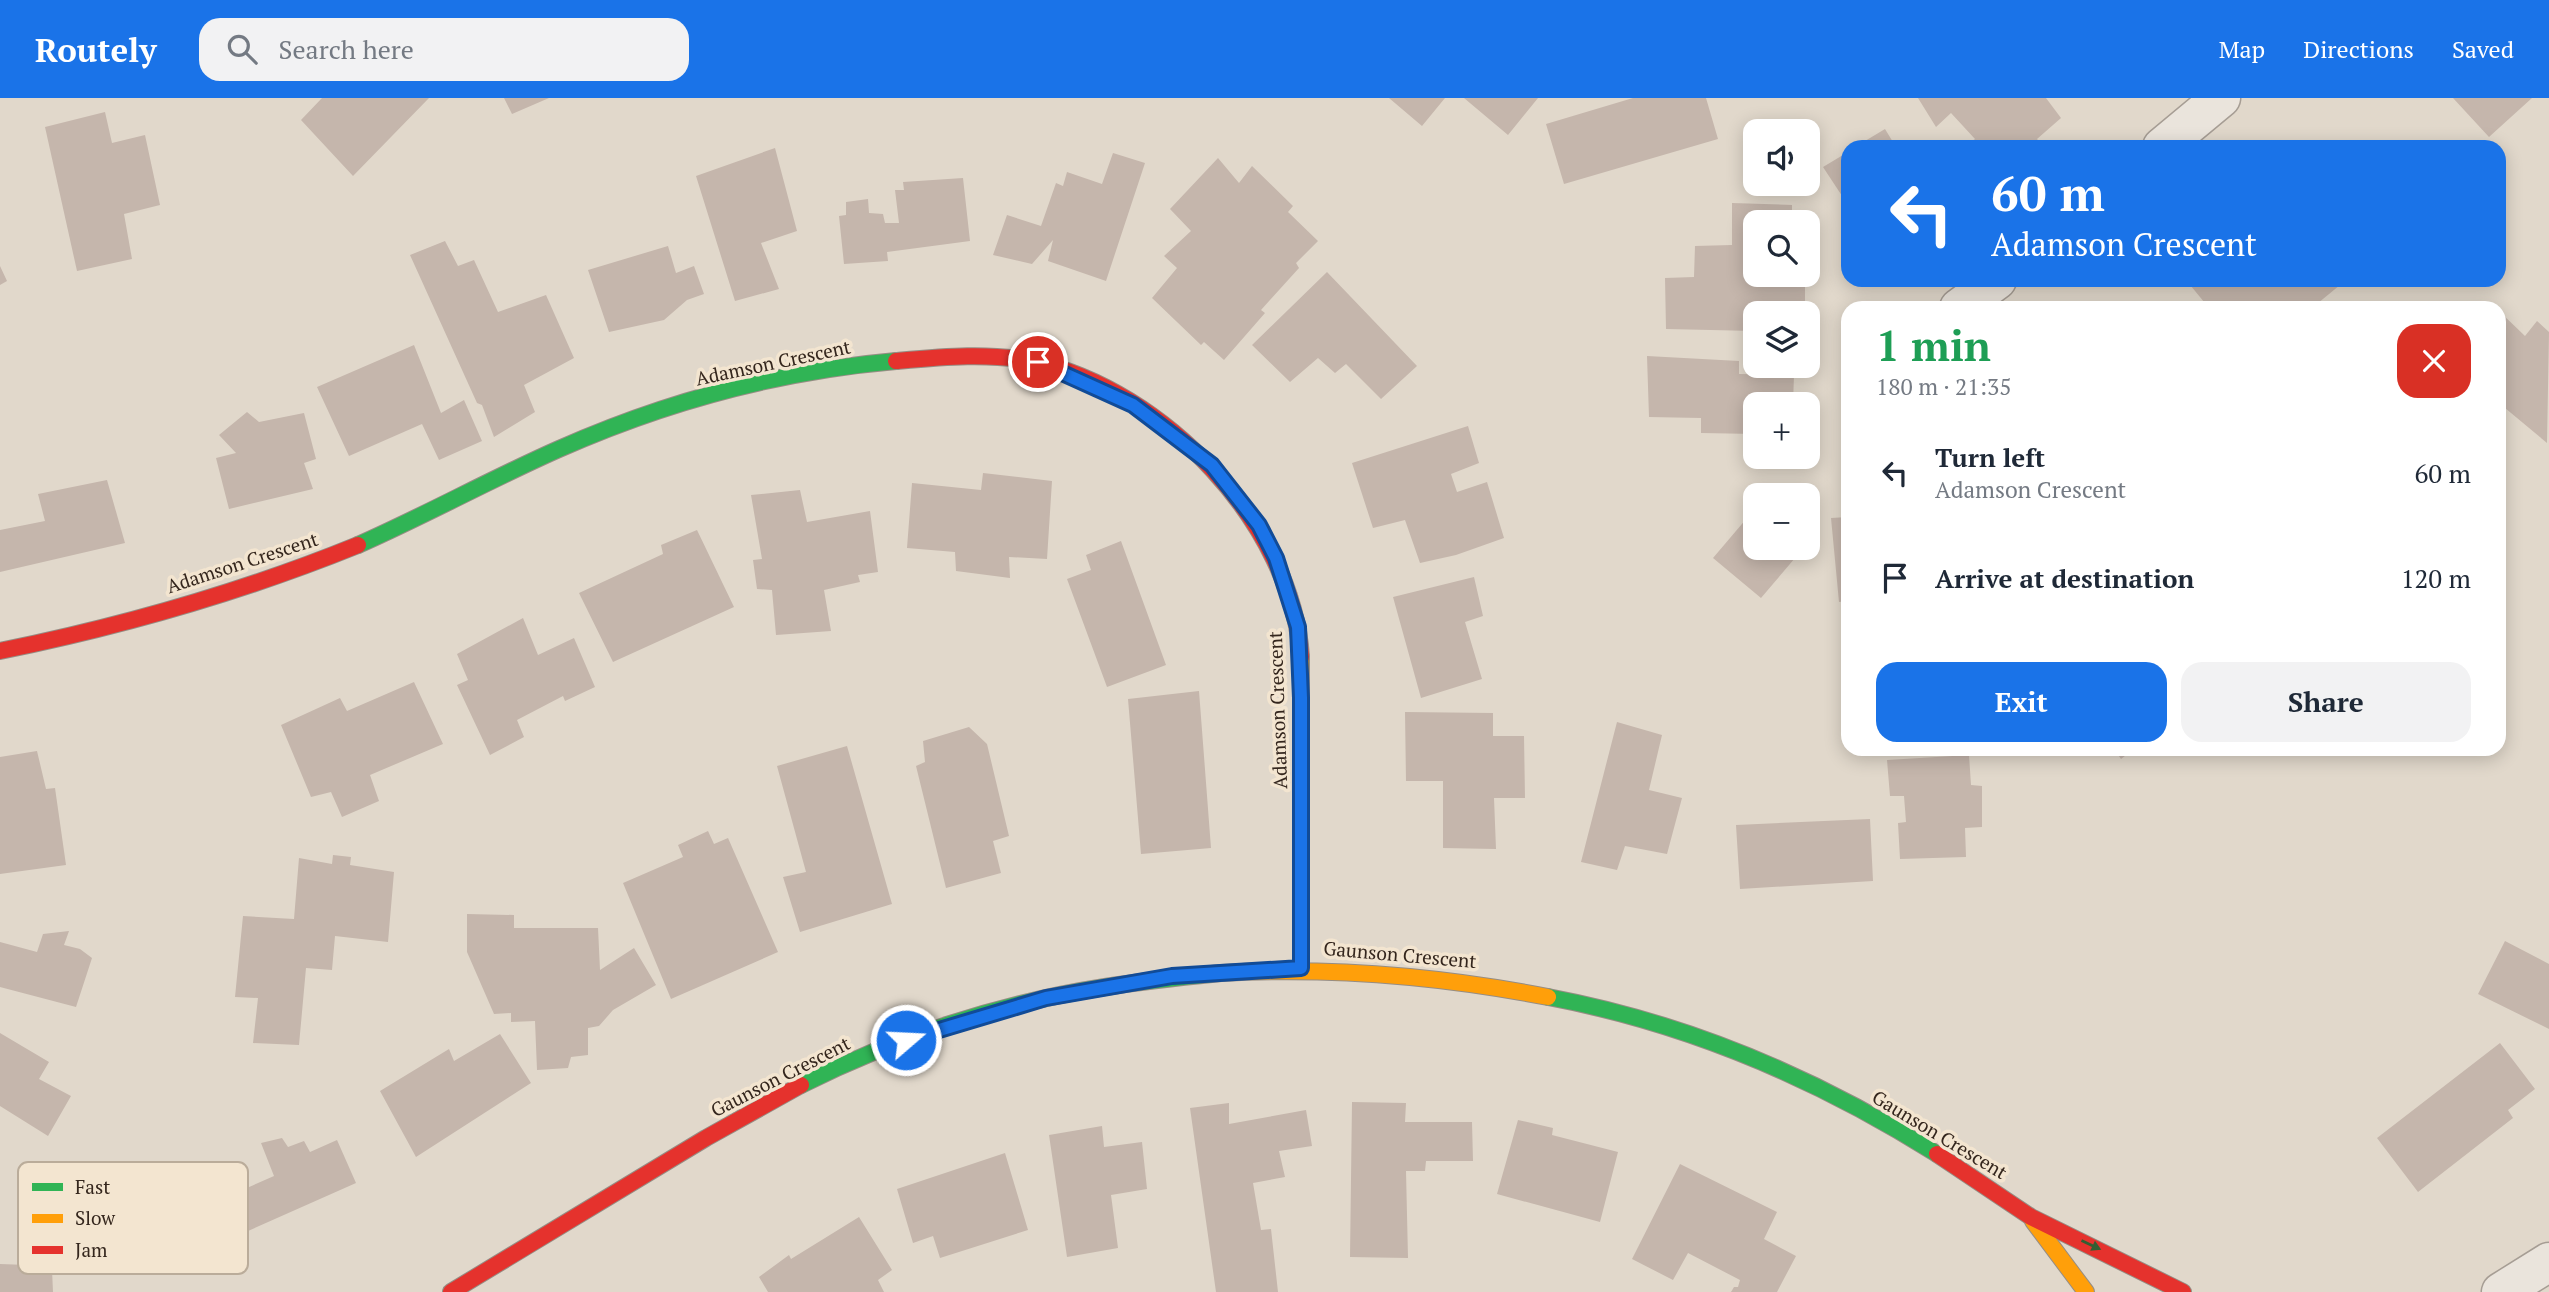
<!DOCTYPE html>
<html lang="en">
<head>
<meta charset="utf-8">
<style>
	:root { --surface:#fff; --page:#f2f2f3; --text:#1f2937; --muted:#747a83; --accent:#1a73e8 }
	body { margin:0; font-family:"PT Serif",serif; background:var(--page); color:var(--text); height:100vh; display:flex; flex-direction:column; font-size:26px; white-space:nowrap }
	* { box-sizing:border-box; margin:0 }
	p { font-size:23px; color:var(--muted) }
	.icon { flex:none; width:38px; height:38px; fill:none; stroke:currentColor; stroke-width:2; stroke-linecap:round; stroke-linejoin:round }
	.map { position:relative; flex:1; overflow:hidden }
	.side { position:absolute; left:1841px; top:203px; width:665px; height:455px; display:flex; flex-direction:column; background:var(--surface); border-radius:21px; box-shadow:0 4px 18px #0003 }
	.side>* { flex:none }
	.hud { position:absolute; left:1841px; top:42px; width:665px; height:147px; border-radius:21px; box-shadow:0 4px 18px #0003; background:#1a73e8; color:#fff; overflow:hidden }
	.controls { position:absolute; left:1743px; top:21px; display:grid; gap:14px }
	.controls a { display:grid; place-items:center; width:77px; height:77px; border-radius:14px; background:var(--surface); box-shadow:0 4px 18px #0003; font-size:35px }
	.pin { position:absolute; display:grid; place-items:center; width:60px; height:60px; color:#fff; margin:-30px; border:4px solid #fff; border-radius:50%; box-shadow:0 2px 7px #0007 }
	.me { position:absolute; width:77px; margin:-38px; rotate:71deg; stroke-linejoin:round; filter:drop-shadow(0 0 5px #0008) }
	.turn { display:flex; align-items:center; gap:24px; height:147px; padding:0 35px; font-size:32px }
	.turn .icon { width:91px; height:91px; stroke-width:2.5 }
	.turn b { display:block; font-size:49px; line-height:60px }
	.round { display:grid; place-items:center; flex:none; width:74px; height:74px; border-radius:21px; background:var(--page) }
	.head { display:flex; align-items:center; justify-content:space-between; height:119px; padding:0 35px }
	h1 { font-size:42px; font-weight:700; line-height:52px; color:#1e9e55 }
	.cta { display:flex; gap:14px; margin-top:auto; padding:14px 35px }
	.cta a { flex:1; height:80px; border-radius:21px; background:var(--accent); color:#fff; font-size:28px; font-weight:700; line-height:80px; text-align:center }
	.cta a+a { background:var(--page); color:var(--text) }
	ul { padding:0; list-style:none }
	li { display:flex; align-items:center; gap:21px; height:105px; padding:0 35px }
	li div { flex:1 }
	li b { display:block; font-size:26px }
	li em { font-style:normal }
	header { display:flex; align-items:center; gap:42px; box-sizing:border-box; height:98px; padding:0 35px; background:var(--accent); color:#fff }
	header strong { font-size:33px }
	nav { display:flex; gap:38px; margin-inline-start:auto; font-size:24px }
	.search { width:490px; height:63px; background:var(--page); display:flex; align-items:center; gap:18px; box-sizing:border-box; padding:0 24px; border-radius:21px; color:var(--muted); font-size:26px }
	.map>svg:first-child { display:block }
	.building { fill:#c5b6ac }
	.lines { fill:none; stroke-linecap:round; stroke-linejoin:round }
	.street-casing { stroke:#a69d94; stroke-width:41 }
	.fast-casing { stroke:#968d84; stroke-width:18 }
	.slow-casing { stroke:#968d84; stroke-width:18 }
	.jam-casing { stroke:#968d84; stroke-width:18 }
	.street { stroke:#eae4dc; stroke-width:38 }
	.fast { stroke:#30b455; stroke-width:16 }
	.slow { stroke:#ff9f0a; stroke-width:16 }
	.jam { stroke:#e5322d; stroke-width:16 }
	.oneway { fill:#325f33 }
	.route-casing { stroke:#114b97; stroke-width:18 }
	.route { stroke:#1a73e8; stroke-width:12 }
	.labels { text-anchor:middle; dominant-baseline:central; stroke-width:7; stroke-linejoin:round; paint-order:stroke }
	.street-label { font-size:19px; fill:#34261d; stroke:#f3e5d0 }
	.key { fill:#f3e5d0; stroke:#baac9a; stroke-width:2 }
	.key-label { font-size:19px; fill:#34261d }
</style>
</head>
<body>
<header>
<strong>Routely</strong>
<div class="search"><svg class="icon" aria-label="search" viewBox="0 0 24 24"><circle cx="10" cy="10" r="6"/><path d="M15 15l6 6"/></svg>Search here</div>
<nav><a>Map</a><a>Directions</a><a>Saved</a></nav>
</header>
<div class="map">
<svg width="2549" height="1194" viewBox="0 0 2549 1194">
	<rect width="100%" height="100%" fill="#e1d8cb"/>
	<path class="building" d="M322,0H429L353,78L301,22Z
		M504,0H549L512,16Z
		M1389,0H1445L1422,28Z
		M1464,0H1538L1508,37Z
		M1633,0H1706L1718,41L1564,86L1546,26Z
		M1918,0H2046L2061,20L2037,41L2044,49H1965L1975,41L1951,15L1936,29Z
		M2453,0H2532L2489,39Z
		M105,14L112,45L145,37L160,107L124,116L132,161L77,173L45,29Z
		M1885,31L1896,49H1855Z
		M775,50L797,133L761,145L779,191L735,203L696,78Z
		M1848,54V107L1823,69Z
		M1113,55L1145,65L1106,183L1048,163L1053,142L1032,166L993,157L1007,117L1041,128L1056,85L1063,88L1067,74L1102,86Z
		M1218,60L1239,85L1252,68L1293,108L1288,114L1318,143L1296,165L1299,170L1261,212L1265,215L1224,262L1204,244L1201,247L1152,200L1177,170L1164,158L1191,133L1170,111Z
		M963,80L970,143L887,154L888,163L844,166L839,118L846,117V104L868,101L869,115L883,116L885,125H899L895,92H904L903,84Z
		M1732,105L1792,107V124H1755V177L1805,178V215H1755V233L1666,231L1665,180L1694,179L1695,148L1732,147Z
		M445,143L458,168L474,162L498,214L546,197L574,260L524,287L535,314L494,339L482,307L477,305L410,157Z
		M668,148L676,175L694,168L704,196L687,202L664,222L609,234L588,172Z
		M0,168L7,183L0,187Z
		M1327,174L1417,268L1381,301L1346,266L1335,275L1318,260L1290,284L1252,247Z
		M2186,182H2336L2340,187L2312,210H2209Z
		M2499,213L2525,238L2537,223L2549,234L2547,345L2499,305Z
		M414,247L441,315L464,302L482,343L439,362L422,326L349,358L317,289Z
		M1647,258L1739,263V276L1794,277L1793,306H1755V336L1701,335V320L1649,319Z
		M247,314L259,324L304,315L316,361L304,365L313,391L229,411L216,360L236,355L219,337Z
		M1468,328L1479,365L1451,376L1457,394L1487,384L1504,440L1456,457L1420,465L1405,422L1373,430L1352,365Z
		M983,375L1052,383L1047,461L1009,459L1010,480L956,473L955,454L907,450L912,385L981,392Z
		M107,382L125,445L0,474V432L45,423L38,396Z
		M800,392L807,424L870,413L878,474L858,477L860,484L824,492L831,533L776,537L772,492L757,491L753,462L762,461L751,397Z
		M1848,419V503L1839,504L1831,420Z
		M1747,420L1755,427V450H1782L1795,460L1761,500L1713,460Z
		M697,432L734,509L613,564L579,495L663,456L661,447Z
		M1121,443L1166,567L1107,589L1067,481L1091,472L1086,457Z
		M1474,479L1483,518L1465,524L1482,581L1421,600L1393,499Z
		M523,520L538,557L574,540L595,589L565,603L563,598L517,622L524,639L490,657L457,587L468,582L457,556Z
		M414,584L443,646L370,677L379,703L342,719L331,694L311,699L281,627L340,600L347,613Z
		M1199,593L1211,750L1141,756L1128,601Z
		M1405,614L1493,615V638H1524L1525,700H1494L1496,751L1443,750V683H1406Z
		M1617,624L1662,637L1649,692L1682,700L1667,756L1625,748L1617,772L1581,764Z
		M969,629L987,646L1009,738L993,743L1001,775L946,790L916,668L925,664L923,643Z
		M847,648L892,806L800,834L783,779L806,774L777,668Z
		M2114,651H2134L2121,661Z
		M37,653L46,691L55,690L66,767L0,776V659Z
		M1969,657L1971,687L1982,688V729L1965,730L1966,759L1900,761L1898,725L1906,724L1904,698H1890L1887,662Z
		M1870,721L1873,783L1740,791L1736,727Z
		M708,733L714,746L728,740L778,854L671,901L623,785L683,759L678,747Z
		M333,757L351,759L350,767L394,774L388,844L335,838L332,872L306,870L299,947L253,945L258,900L235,899L243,818L294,821L299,760L332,766Z
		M467,816L514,817V830H598L600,872L634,850L656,887L613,912L599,928L588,930V957L571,959L568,970L537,972L535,923L511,924V915L494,916L467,854Z
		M69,833L64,847L80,851L92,860L76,909L0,889V844L37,854L43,836Z
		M2505,843L2549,866V931L2478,896Z
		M0,935L49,964L39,981L71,998L48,1038L0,1008Z
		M500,936L531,985L416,1059L380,993L449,951L454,963Z
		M2500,945L2535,991L2508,1012L2513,1020L2418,1094L2377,1040Z
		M1352,1004L1406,1005L1405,1024H1472L1473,1063H1426L1425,1073H1406L1408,1160L1350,1159Z
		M1229,1005V1026L1306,1012L1312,1048L1279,1053L1285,1079L1253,1085L1261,1132L1271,1131L1278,1194H1216L1190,1010Z
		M1518,1022L1553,1030L1552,1037L1618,1054L1600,1124L1497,1096Z
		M1102,1028L1104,1049L1142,1044L1147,1091L1111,1097L1118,1150L1067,1159L1049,1037Z
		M282,1040L288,1049L304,1043L310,1054L337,1042L356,1085L239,1137L222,1101L274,1078L261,1045Z
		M1005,1055L1028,1132L940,1160L933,1138L913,1145L897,1091Z
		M1680,1066L1777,1114L1764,1141L1796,1158L1777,1194H1731L1734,1189H1738L1740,1182L1688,1155L1673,1182L1632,1161Z
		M859,1119L892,1172L878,1182L884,1194H768L759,1179L789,1157L791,1161Z
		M51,1149L53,1194H0V1166L27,1167L26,1153Z"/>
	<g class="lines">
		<defs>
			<path id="street" d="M2162,49L2221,0
				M1959,210L1997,182
				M2501,1194L2549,1164"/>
			<path id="fast" d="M358,447C426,417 491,381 559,351C665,304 780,273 896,263
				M1548,899C1687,925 1818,981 1937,1056
				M801,987C894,940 1001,905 1105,889C1143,883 1182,879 1221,875"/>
			<path id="slow" d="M1301,870V559
				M1221,875C1332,869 1440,878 1548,899
				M2033,1123L2086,1194"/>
			<path id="jam" d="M896,263C940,259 991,254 1035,264C1163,291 1293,427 1301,559
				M0,553C123,528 242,494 358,447
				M1937,1056L2031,1119L2183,1194
				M451,1194L706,1040L801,987"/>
		</defs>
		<use href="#street" class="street-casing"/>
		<use href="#fast" class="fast-casing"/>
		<use href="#slow" class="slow-casing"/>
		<use href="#jam" class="jam-casing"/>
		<use href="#street" class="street"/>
		<use href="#fast" class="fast"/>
		<use href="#slow" class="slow"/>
		<use href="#jam" class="jam"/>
	</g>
	<defs><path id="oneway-solid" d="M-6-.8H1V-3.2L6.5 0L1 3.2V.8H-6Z" transform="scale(1.75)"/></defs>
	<use class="oneway" href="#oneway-solid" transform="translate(2091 1147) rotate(25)"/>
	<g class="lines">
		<defs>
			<path id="route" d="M906,942L1046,900L1172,878L1301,870V600L1298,529L1276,460L1259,427L1212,367L1133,307L1038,264"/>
		</defs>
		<use href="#route" class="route-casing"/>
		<use href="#route" class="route"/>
	</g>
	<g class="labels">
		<g class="street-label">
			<text transform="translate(773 264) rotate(-12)">Adamson Crescent</text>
			<text transform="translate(242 464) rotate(-18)">Adamson Crescent</text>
			<text transform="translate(1277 612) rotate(-92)">Adamson Crescent</text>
			<text transform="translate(1400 856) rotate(5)">Gaunson Crescent</text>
			<text transform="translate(780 978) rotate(-27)">Gaunson Crescent</text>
			<text transform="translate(1940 1036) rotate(31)">Gaunson Crescent</text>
		</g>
	</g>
	<rect x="18" y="1064" width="230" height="112" rx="10" class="key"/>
	<rect x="32" y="1085" width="31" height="8" fill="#30b455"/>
	<rect x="32" y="1116" width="31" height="9" fill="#ff9f0a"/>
	<rect x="32" y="1148" width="31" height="8" fill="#e5322d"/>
	<g class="key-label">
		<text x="75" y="1096">Fast</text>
		<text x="75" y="1127">Slow</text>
		<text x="75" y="1159">Jam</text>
	</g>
</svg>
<div class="controls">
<a><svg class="icon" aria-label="sound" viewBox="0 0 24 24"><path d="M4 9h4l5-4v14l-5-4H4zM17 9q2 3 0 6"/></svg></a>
<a><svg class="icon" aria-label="search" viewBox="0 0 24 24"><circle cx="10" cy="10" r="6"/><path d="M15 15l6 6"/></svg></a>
<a><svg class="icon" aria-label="layers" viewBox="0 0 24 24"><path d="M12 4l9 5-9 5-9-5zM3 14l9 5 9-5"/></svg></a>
<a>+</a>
<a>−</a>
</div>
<div class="pin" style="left:1038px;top:264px;background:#d93025"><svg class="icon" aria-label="arrive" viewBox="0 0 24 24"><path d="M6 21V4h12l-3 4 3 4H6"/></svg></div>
<svg class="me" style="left:906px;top:942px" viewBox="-20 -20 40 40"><circle r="17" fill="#1a73e8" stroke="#fff" stroke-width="3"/><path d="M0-11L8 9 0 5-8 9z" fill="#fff"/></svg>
<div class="hud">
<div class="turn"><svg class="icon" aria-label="left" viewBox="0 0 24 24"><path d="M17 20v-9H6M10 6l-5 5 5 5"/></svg><div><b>60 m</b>Adamson Crescent</div></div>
</div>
<section class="side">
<div class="head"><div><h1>1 min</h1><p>180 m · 21:35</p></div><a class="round" style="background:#d93025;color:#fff"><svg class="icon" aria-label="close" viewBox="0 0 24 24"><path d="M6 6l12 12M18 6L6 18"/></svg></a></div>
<ul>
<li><svg class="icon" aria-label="left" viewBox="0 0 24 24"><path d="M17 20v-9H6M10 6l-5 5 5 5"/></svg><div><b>Turn left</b><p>Adamson Crescent</p></div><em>60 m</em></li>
<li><svg class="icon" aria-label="arrive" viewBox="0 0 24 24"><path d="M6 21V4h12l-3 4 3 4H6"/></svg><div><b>Arrive at destination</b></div><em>120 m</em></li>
</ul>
<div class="cta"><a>Exit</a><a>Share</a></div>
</section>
</div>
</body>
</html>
